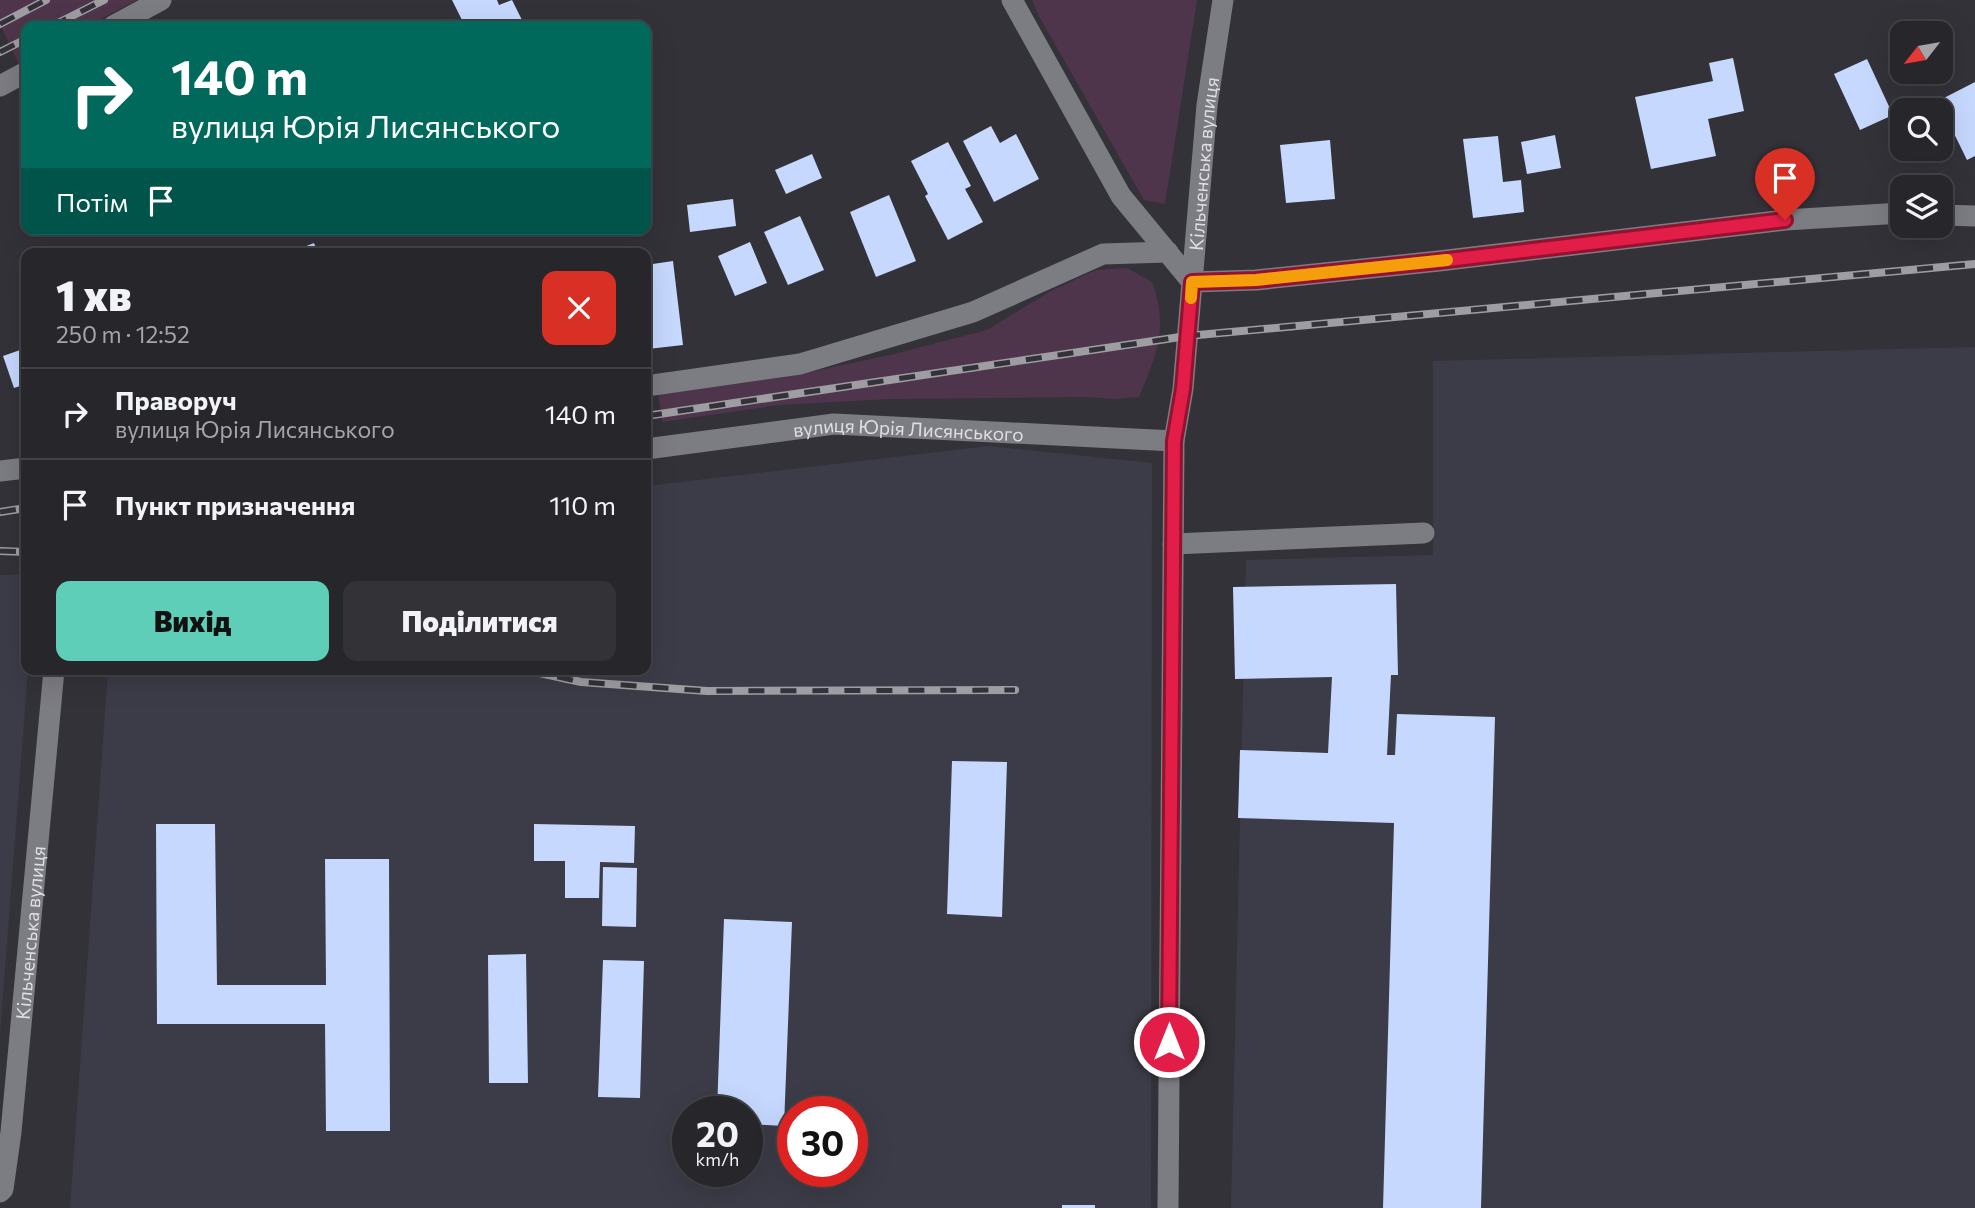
<!DOCTYPE html>
<html lang="uk">
<head>
<meta charset="utf-8">
<style>
	:root { --surface:#26262b; --page:#323237; --text:#f1f3f6; --muted:#a4a5a9; --line:#424347; --accent:#5eceb8 }
	body { margin:0; font-family:Commissioner,sans-serif; background:var(--page); color:var(--text); height:100vh; display:flex; flex-direction:column; font-size:26px; white-space:nowrap }
	* { box-sizing:border-box; margin:0 }
	p { font-size:23px; color:var(--muted) }
	.icon { flex:none; width:38px; height:38px; fill:none; stroke:currentColor; stroke-width:2; stroke-linecap:round; stroke-linejoin:round }
	.map { position:relative; flex:1; overflow:hidden }
	.panel { position:absolute; left:21px; top:248px; width:630px; height:427px; display:flex; flex-direction:column; background:var(--surface); border-radius:14px; box-shadow:0 7px 28px #0002,0 0 0 2px var(--line) }
	.panel>* { flex:none }
	.hud { position:absolute; left:21px; top:21px; width:630px; height:214px; border-radius:14px; box-shadow:0 7px 28px #0002,0 0 0 2px var(--line); background:#00695c; color:#fff; overflow:hidden }
	.needle { width:46px; rotate:239deg }
	.buttons { position:absolute; left:1890px; top:21px; display:grid; gap:14px }
	.buttons a { display:grid; place-items:center; width:63px; height:63px; border-radius:14px; background:var(--surface); box-shadow:0 7px 28px #0002,0 0 0 2px var(--line); font-size:35px }
	.speed { position:absolute; left:672px; top:1096px; display:flex; gap:14px; font-size:35px; font-weight:700; text-align:center }
	.speed>* { display:grid; place-content:center; width:91px; height:91px; border-radius:50%; background:var(--surface); box-shadow:0 7px 28px #0002,0 0 0 2px var(--line); line-height:1 }
	.speed small { font-size:18px; font-weight:400 }
	.speed .limit { border:10px solid #d22; background:#fff; color:#111 }
	.pin { position:absolute; display:grid; place-items:center; width:60px; height:60px; color:#fff; margin:-72px -30px; border-radius:50% 50% 50% 0; rotate:-45deg; box-shadow:0 0 7px #0007 }
	.pin .icon { rotate:45deg }
	.me { position:absolute; width:77px; margin:-38px; rotate:0deg; stroke-linejoin:round; filter:drop-shadow(0 0 5px #0008) }
	.turn { display:flex; align-items:center; gap:24px; height:147px; padding:0 35px; font-size:32px }
	.turn .icon { width:91px; height:91px; stroke-width:2.5 }
	.turn b { display:block; font-size:49px; line-height:60px }
	.then { display:flex; align-items:center; height:66px; padding:0 35px; background:#0003; gap:14px; font-size:26px }
	.round { display:grid; place-items:center; flex:none; width:74px; height:74px; border-radius:14px; background:var(--page) }
	.headline { display:flex; align-items:center; justify-content:space-between; height:119px; padding:0 35px }
	h1 { font-size:42px; font-weight:800; line-height:52px }
	.primary-button { display:flex; gap:14px; margin-top:auto; padding:14px 35px }
	.primary-button a { flex:1; height:80px; border-radius:14px; background:var(--accent); color:#111; font-size:28px; font-weight:800; line-height:80px; text-align:center }
	.primary-button a+a { background:var(--page); color:var(--text) }
	ul { padding:0; list-style:none }
	li { display:flex; align-items:center; gap:21px; height:91px; padding:0 35px; border-top:2px solid var(--line) }
	li div { flex:1 }
	li b { display:block; font-size:26px }
	li em { font-style:normal }
	.map>svg:first-child { display:block }
	.built { fill:#3c3c48; fill-rule:evenodd }
	.green { fill:#4e354b }
	.building { fill:#c6d8fe }
	.lines { fill:none; stroke-linecap:round; stroke-linejoin:round }
	.minor { stroke:#7c7c83; stroke-width:21 }
	.rail-casing { stroke:#9e9da2; stroke-width:8 }
	.rail { stroke:#333239; stroke-width:5; stroke-dasharray:16; stroke-linecap:butt }
	.route-casing { stroke:#92132f; stroke-width:18 }
	.route { stroke:#e11d48; stroke-width:12 }
	.slow { stroke:#f59e0b; stroke-width:12 }
	.labels { text-anchor:middle; dominant-baseline:central; stroke-width:7; stroke-linejoin:round; paint-order:stroke }
	.street-label { font-size:19px; fill:#dfdfe2; stroke:#333239 }
</style>
</head>
<body>
<div class="map">
<svg width="1975" height="1208" viewBox="0 0 1975 1208">
	<rect width="100%" height="100%" fill="#333239"/>
	<path class="built" d="M1975,347V1208H1231L1246,560L1433,555V361Z
		M989,446L1152,463L1151,1208H70L108,670H646V486ZM688,1111H747V1171H688ZM793,1111H852V1171H793Z
		M26,574V670H28L0,1034V575Z"/>
	<path class="green" d="M0,0H137L87,26H26V58L18,63L0,24Z
		M1032,0H1197L1165,204L1144,200L1040,18Z
		M1127,268L1152,282C1169,330 1157,352 1139,397L1116,399L1083,397L891,399L779,405L662,422L658,392L815,371L894,354L987,330L1049,292L1096,270Z"/>
	<path class="building" d="M452,0H497L499,5L512,0L525,26H465Z
		M1733,58L1744,111L1708,119L1716,156L1651,169L1635,97L1713,81L1709,63Z
		M1867,59L1893,115L1860,130L1834,74Z
		M1975,82V156L1967,160L1938,101Z
		M991,126L1000,143L1016,134L1039,179L994,202L963,141Z
		M1555,135L1561,168L1527,174L1521,142Z
		M1498,136L1503,182L1521,180L1524,212L1473,218L1463,139Z
		M1330,140L1335,199L1286,203L1280,145Z
		M948,142L971,186L965,189L983,222L948,240L925,196L928,194L911,161Z
		M812,154L822,178L786,194L775,170Z
		M889,195L916,261L876,277L850,212Z
		M733,199L736,226L690,232L687,205Z
		M800,216L824,270L788,285L764,232Z
		M750,242L767,283L735,296L718,256Z
		M314,243L318,254H286Z
		M673,261L683,345L648,349L646,331V265Z
		M26,348V384L14,388L3,356Z
		M1396,584L1398,675H1391L1387,755H1395L1397,714L1495,717L1481,1208H1383L1394,823L1238,818L1240,750L1328,753L1332,677L1235,679L1233,587Z
		M952,761L1007,762L1002,917L947,914Z
		M156,824H215L217,985H326L325,859H389L390,1131H326L325,1024H157Z
		M534,824L635,826L634,863L600,862L599,898H565V861H534Z
		M603,867L637,868L636,927L602,926Z
		M724,919L792,922L784,1126L747,1124V1111H717Z
		M526,954L528,1083H489L488,955Z
		M603,960L644,961L640,1098L598,1097Z
		M1062,1205H1095V1208H1062Z"/>
	<g class="lines">
		<g class="minor">
			<path d="M1012,0L1121,196L1192,282L1256,280L1439,261L1785,220L1902,213"/>
			<path d="M113,26L161,0"/>
			<path d="M0,86L26,72"/>
			<path d="M1941,215L1975,216"/>
			<path d="M646,386L800,364L973,312L1103,254L1168,252"/>
			<path id="s1" d="M646,449L834,424L1174,441"/>
			<path d="M0,471L26,468"/>
			<path d="M1173,544L1424,533"/>
			<path id="s2" d="M0,1192L3,1189L11,1132L54,670"/>
			<path id="s3" d="M1168,1208L1174,441L1183,389L1207,105L1223,0"/>
		</g>
		<defs>
			<path id="rail" d="M0,24L46,0
				M52,26L104,0
				M0,52L26,39
				M646,416L1187,336L1975,264
				M0,512L26,508
				M0,551L26,552
				M526,670L581,682L707,691L1015,690"/>
		</defs>
		<use href="#rail" class="rail-casing"/>
		<use href="#rail" class="rail"/>
	</g>
	<g class="lines">
		<defs>
			<path id="route" d="M1169,1042L1174,441L1183,389L1192,282L1256,280L1439,261L1785,220"/>
		</defs>
		<use href="#route" class="route-casing"/>
		<use href="#route" class="route"/>
		<path class="slow" d="M1191,298L1192,282L1256,280L1447,260"/>
	</g>
	<g class="labels">
		<g class="street-label">
			<text stroke="none"><textPath href="#s3" startOffset="1046">Кільченська вулиця</textPath></text>
			<text stroke="none"><textPath href="#s1" startOffset="264">вулиця Юрія Лисянського</textPath></text>
			<text stroke="none"><textPath href="#s2" startOffset="262">Кільченська вулиця</textPath></text>
		</g>
	</g>
</svg>
<div class="buttons">
<a><svg class="needle" viewBox="-14 -14 28 28"><path d="M0-13l5 13h-10z" fill="#e53935"/><path d="M0 13l5-13h-10z" fill="#a4a5a9"/></svg></a>
<a><svg class="icon" aria-label="search" viewBox="0 0 24 24"><circle cx="10" cy="10" r="6"/><path d="M15 15l6 6"/></svg></a>
<a><svg class="icon" aria-label="layers" viewBox="0 0 24 24"><path d="M12 4l9 5-9 5-9-5zM3 14l9 5 9-5"/></svg></a>
</div>
<div class="speed"><div>20<small>km/h</small></div><div class="limit">30</div></div>
<div class="pin" style="left:1785px;top:220px;background:#d93025"><svg class="icon" aria-label="arrive" viewBox="0 0 24 24"><path d="M6 21V4h12l-3 4 3 4H6"/></svg></div>
<svg class="me" style="left:1169px;top:1042px" viewBox="-20 -20 40 40"><circle r="17" fill="#e11d48" stroke="#fff" stroke-width="3"/><path d="M0-11L8 9 0 5-8 9z" fill="#fff"/></svg>
<div class="hud">
<div class="turn"><svg class="icon" aria-label="right" viewBox="0 0 24 24"><path d="M7 20v-9h11M14 6l5 5-5 5"/></svg><div><b>140 m</b>вулиця Юрія Лисянського</div></div>
<div class="then">Потім<svg class="icon" aria-label="arrive" viewBox="0 0 24 24"><path d="M6 21V4h12l-3 4 3 4H6"/></svg></div>
</div>
<section class="panel">
<div class="headline"><div><h1>1 хв</h1><p>250 m · 12:52</p></div><a class="round" style="background:#d93025;color:#fff"><svg class="icon" aria-label="close" viewBox="0 0 24 24"><path d="M6 6l12 12M18 6L6 18"/></svg></a></div>
<ul>
<li><svg class="icon" aria-label="right" viewBox="0 0 24 24"><path d="M7 20v-9h11M14 6l5 5-5 5"/></svg><div><b>Праворуч</b><p>вулиця Юрія Лисянського</p></div><em>140 m</em></li>
<li><svg class="icon" aria-label="arrive" viewBox="0 0 24 24"><path d="M6 21V4h12l-3 4 3 4H6"/></svg><div><b>Пункт призначення</b></div><em>110 m</em></li>
</ul>
<div class="primary-button"><a>Вихід</a><a>Поділитися</a></div>
</section>
</div>
</body>
</html>
